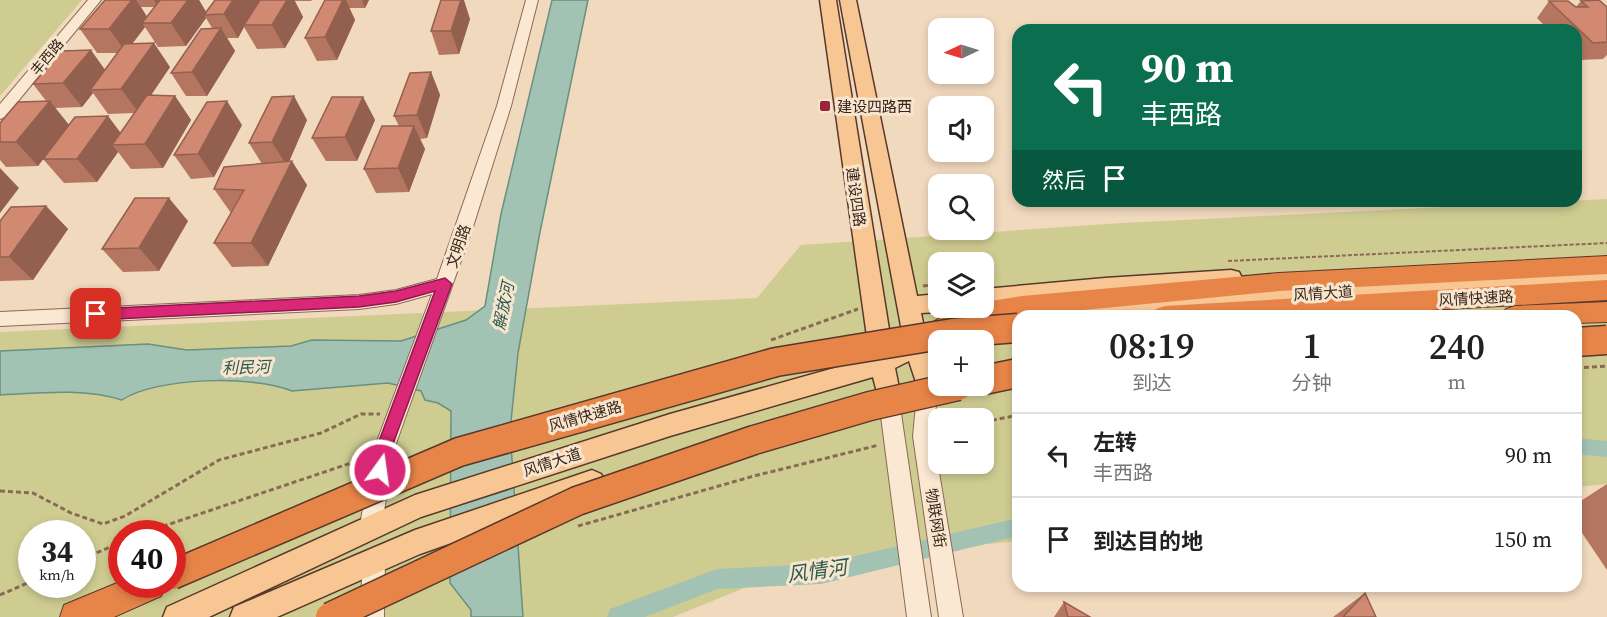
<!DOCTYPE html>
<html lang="zh">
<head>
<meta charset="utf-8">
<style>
	:root { --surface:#fff; --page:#f2f2f2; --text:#222; --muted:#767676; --line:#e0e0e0 }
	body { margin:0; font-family:"Source Serif 4","Noto Sans SC",serif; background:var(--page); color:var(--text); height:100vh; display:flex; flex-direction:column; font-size:22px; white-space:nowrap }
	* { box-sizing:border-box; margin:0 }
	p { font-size:20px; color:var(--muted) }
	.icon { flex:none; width:33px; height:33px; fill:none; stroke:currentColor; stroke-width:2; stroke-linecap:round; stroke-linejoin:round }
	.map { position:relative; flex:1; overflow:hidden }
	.side { position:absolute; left:1012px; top:310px; width:570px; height:282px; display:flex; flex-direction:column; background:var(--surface); border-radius:18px; box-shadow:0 3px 9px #0003 }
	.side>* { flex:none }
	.hud { position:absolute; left:1012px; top:24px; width:570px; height:183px; border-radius:18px; box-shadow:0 3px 9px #0003; background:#0b6e4f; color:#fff; overflow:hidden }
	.needle { width:39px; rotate:266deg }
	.fabs { position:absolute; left:928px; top:18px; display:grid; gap:12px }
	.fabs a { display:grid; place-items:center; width:66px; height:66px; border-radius:12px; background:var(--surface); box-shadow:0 3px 9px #0003; font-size:30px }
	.speed { position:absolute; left:18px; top:520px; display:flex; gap:12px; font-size:30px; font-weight:700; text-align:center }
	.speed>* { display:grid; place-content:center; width:78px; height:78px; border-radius:50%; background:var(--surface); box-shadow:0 3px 9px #0003; line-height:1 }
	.speed small { font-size:15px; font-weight:400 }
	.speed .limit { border:9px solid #d22; background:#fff; color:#111 }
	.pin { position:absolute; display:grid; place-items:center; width:51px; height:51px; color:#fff; margin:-26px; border-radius:12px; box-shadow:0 3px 9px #0006 }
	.me { position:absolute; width:66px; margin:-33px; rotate:14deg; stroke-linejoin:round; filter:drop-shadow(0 0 4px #0008) }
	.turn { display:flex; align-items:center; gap:21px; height:126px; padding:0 30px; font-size:27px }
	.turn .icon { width:78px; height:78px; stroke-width:2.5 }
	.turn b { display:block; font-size:42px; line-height:51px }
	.then { display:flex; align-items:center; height:57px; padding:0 30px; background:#0003; gap:12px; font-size:22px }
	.eta { display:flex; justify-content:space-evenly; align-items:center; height:102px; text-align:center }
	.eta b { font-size:36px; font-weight:600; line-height:42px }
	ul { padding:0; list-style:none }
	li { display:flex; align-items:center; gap:18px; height:84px; padding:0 30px; border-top:2px solid var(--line) }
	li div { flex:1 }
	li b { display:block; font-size:22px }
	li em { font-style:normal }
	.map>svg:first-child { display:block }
	.green { fill:#cfcc92; fill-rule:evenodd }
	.water { fill:#a2c2b3; stroke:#699080; stroke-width:1.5 }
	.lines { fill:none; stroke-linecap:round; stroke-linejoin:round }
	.canal { fill:#a2c2b3; fill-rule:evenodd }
	.minor-casing { stroke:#8a6956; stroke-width:2 }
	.major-casing { stroke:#58382b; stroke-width:3 }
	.highway-casing { stroke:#58382b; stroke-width:2 }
	.path-far1 { stroke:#8a6956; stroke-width:2; stroke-dasharray:4 2; stroke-linecap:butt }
	.path { stroke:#8a6956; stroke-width:3; stroke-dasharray:5 3; stroke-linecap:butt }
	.minor { fill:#fbe8d2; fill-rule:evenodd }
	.major { fill:#f7c693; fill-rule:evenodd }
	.highway { fill:#e78548; fill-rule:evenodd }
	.highway-bridge-casing { stroke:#58382b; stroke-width:31; stroke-linecap:butt }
	.highway-bridge { stroke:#e78548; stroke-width:28 }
	.wall { fill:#b57661; fill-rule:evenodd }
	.shaded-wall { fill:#93604f }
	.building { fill:#d28971; stroke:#93604f; stroke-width:1.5 }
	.route { fill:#db2777; stroke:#8e194d; stroke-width:1.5 }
	.poi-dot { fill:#9e2238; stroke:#f8e5ce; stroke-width:2 }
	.labels { text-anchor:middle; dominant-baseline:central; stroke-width:6; stroke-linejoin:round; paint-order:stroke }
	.far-street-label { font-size:14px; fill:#39241b; stroke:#f8e5ce }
	.poi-label { font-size:15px; fill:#39241b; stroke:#f8e5ce; text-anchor:start }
	.street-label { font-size:15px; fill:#39241b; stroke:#f8e5ce }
	.water-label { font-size:16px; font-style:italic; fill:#295a4e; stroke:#f8e5ce }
	.near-water-label { font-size:20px; font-style:italic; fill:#295a4e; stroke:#f8e5ce }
</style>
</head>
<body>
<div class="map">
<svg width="1607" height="617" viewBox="0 0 1607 617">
	<rect width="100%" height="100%" fill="#f1d9be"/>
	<path class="green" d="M0,0H82L0,96Z
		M1607,199V484L1577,487L1576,316H1018V541L808,562L673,617H0V332L757,298L801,245L1122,223ZM939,262H984V308H939ZM939,340H984V386H939ZM939,418H984V464H939ZM32,534H82V585H32ZM122,534H172V585H122Z"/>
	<path class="water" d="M552,0H588L540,232L518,353L510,431L523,617H471V610L450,583L451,411L438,403L425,400L421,391L388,383L292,391C254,375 156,377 122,400C83,388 40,393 0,395V351L148,344L187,350L291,346L312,340L401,341L466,320L485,306L501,214Z"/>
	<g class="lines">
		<path class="canal" d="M1576,438L1607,441V457L1576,454Z
			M1018,518V536L821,584L717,589L645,617H607L610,609L717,569L821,564Z"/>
		<defs>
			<path id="minor" d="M88,0H101L5,117L0,119V104Z
				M526,0H538L511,106L472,230L393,452L382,525L379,532L371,535L363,532L360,525L373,452L432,294L396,304L359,309L0,326V312L359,295L396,290L437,279L497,106Z
				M928,376L935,378L938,384L933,436L963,617H939L913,436L918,384L921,378Z
				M888,385L895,387L898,393L931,617H907L878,393L881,387Z
				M374,549L382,552L385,560L384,617H360L363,560L366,552Z"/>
			<path id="major" d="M820,0H836L892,348L904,342L840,0H856L917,296L939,294V308H948L939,312L921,313L926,337L931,338L935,345L930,352L939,381L937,391L928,394L919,391L909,361L895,368L900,393L897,400L888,403L879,400L873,377L670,436L421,517L209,617H163L167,607L415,495L670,414L870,358Z
				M1607,267V283L1123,316H1028L1031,310L1039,307L1120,299Z
				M1231,270L1239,272L1242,278L1239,284L1231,286L1105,294L984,307V289L1105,278Z
				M592,470L601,474L605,482L601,490L420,554L277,617H230L234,607L415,530Z"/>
			<path id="highway" d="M1607,256V274L1279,291L1022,316L969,325L931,346L922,343L918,336L922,329L954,309L984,308V302L1022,296L1279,273Z
				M1607,280V300L1324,316H1152L1156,309L1165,306Z
				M1607,302V322L1576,323V316H1502L1506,309L1515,306Z
				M122,581V585H166L161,596L114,617H60L64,605Z"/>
		</defs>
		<use href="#minor" class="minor-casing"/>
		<use href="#major" class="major-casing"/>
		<use href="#highway" class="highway-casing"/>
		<path class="path-far1" d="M1228,261L1607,243"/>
		<path class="path" d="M923,286L939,284
			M771,340L858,309
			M1576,368L1607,366
			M984,422L1018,415
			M0,491L33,493L71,513L103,524L125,516L219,460L321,433L361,414H380
			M578,526L754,476L879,445
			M140,534L366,458
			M82,559L122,542
			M0,595L32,581"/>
		<use href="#minor" class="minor"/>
		<use href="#major" class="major"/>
		<use href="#highway" class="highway"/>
		<defs>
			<path id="highway-bridge" d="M1576,342L1607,340
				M984,380L1018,373
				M172,575L459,452L776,362L953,333L1018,328
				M330,617L577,501L754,440L870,406L958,386"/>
		</defs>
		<use href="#highway-bridge" class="highway-bridge-casing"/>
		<use href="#highway-bridge" class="highway-bridge"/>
	</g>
	<path class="wall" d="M105,0H199L206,12L260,0H312L311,1H295L303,17L285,48L257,49L244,27L238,38H227L235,51L207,96H186L171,73L212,28L206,18L186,46L158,47L145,27L132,44L170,67L151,95L175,96L191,120L163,168L131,169L118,152L97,182L64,183L43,159L38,166L6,167L0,160V123L47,102L33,84L105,70L118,53H97L80,29ZM141,7H155L147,17ZM93,93L108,114L135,113L120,133L108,116L69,125L55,108L82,107Z
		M325,0H369L365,8H349L355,20L337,60L317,61L305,38Z
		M1549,1L1576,7L1581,1L1607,7V55L1603,59L1580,60L1576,57V30H1549L1537,18Z
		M470,19L459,54L439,55L431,31Z
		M431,72L440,95L427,138L420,139L425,149L409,192L376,193L364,169L399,126L394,116Z
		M363,97L375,120L357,161H326L312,138Z
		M307,120L289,162L307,185L268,266L232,267L214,243L231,213L214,189L262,164L249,143Z
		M242,125L214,177L191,179L174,155Z
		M46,206L68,229L33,280L0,281V221Z
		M188,221L159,271L123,272L102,249Z
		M1607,484V570L1576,524V504Z
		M1365,593L1376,617H1333Z
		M1064,602L1090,617H1054Z"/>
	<path class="shaded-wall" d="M132,0H136L150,21L142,23L145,27L126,52L109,29Z
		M154,0H163L158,7Z
		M188,0H199L208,15H204L206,18L186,46L171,23Z
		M233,0H260L244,25V27L238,38L224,14Z
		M287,0H294L303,17L285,48L272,25Z
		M343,0H346L355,20L337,60L325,37Z
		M362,0H369L365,8Z
		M461,0H464L470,19L459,54L451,31Z
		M221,28L235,51L207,96L192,72Z
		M154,43L170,67L139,113L121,89Z
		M91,50L108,74L90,90L93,93L82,107L63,83Z
		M431,72L440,95L427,138L417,115Z
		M175,96L191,120L163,168L145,144Z
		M294,96L307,120L287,166L272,142Z
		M363,97L375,120L357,161L345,137Z
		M50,101L69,125L38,166L16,142Z
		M227,101L242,125L214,177L198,154Z
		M108,116L126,140L112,145L118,152L97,182L77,159Z
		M414,126L425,149L409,192L398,168Z
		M292,161L307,185L268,266L251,243Z
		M0,168L19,188L0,213Z
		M169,198L188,221L159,271L139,248Z
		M46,206L68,229L33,280L9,257Z"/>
	<path class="building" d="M105,0H132L109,29H80Z
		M160,0H188L171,23H142Z
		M215,0H233L224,14L204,15Z
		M260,0H287L272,25H244Z
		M325,0H343L325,37L305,38Z
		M441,0H461L451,31H431Z
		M1599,0L1607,7V42L1593,43L1549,1H1568L1576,7H1588L1581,1Z
		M221,28L192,72L171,73L201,29Z
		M154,43L121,89L90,90L124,44Z
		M91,50L63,83L33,84L61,51Z
		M431,72L417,115L394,116L410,73Z
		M147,95L175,96L145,144L112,145Z
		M294,96L272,142L249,143L272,97Z
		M332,97H363L345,137L312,138Z
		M50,101L16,142H0V123L18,102Z
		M227,101L198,154L174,155L207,102Z
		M108,116L77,159H43L75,117Z
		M382,126H414L398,168L364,169Z
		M292,161L251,243H214L244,190L214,189L224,167Z
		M135,198H169L139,248L102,249Z
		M46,206L9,257H0V221L11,207Z
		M1365,593L1376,617H1343Z
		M1064,602L1090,617H1068Z"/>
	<path class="route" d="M445,278L452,284L390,452L385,475L380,477L374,475L372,470L375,452L435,291L396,302L359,307L96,320L89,314L96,309L359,296L396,291Z"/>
	<rect class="poi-dot" x="819" y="100" width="12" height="12" rx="3"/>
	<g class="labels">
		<g class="far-street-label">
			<text transform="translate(47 57) rotate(-50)">丰西路</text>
		</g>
		<g class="poi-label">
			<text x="837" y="106">建设四路西</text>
		</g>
		<g class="street-label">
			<text transform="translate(856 197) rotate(82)">建设四路</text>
			<text transform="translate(458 246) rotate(-71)">文明路</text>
			<text transform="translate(1323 293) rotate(-4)">风情大道</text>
			<text transform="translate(1476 298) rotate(-3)">风情快速路</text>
			<text transform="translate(585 416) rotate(-16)">风情快速路</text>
			<text transform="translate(552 462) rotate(-18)">风情大道</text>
			<text transform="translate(936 518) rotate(81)">物联网街</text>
		</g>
		<g class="water-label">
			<text transform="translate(503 306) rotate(-78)">解放河</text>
			<text transform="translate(246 367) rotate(-2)">利民河</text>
		</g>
		<g class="near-water-label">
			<text transform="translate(817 571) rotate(-8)">风情河</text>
		</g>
	</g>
</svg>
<div class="fabs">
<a><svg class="needle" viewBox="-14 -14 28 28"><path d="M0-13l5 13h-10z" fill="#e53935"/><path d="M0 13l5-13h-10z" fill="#767676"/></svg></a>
<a><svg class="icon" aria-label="sound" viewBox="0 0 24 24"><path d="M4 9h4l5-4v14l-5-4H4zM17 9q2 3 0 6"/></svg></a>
<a><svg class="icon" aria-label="search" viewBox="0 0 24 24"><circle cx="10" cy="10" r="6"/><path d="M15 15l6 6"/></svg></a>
<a><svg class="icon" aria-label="layers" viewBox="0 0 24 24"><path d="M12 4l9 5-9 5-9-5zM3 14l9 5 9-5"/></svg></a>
<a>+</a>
<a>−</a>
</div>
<div class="speed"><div>34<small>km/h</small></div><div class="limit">40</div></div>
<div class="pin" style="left:96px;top:314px;background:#d93025"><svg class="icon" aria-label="arrive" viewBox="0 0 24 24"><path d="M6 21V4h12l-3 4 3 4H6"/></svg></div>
<svg class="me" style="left:380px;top:470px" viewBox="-20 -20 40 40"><circle r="17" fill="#db2777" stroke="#fff" stroke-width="3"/><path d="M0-11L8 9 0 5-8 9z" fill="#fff"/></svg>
<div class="hud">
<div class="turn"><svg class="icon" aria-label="left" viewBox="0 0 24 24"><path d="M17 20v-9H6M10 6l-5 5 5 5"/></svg><div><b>90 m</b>丰西路</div></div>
<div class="then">然后<svg class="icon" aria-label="arrive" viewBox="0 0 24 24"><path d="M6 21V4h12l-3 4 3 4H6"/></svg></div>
</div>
<section class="side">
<div class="eta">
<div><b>08:19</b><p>到达</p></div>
<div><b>1</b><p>分钟</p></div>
<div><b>240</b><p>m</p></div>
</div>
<ul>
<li><svg class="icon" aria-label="left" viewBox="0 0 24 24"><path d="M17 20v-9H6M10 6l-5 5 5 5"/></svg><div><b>左转</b><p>丰西路</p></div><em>90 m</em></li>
<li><svg class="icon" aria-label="arrive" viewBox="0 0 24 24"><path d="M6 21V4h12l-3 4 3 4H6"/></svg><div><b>到达目的地</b></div><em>150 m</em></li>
</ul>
</section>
</div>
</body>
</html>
